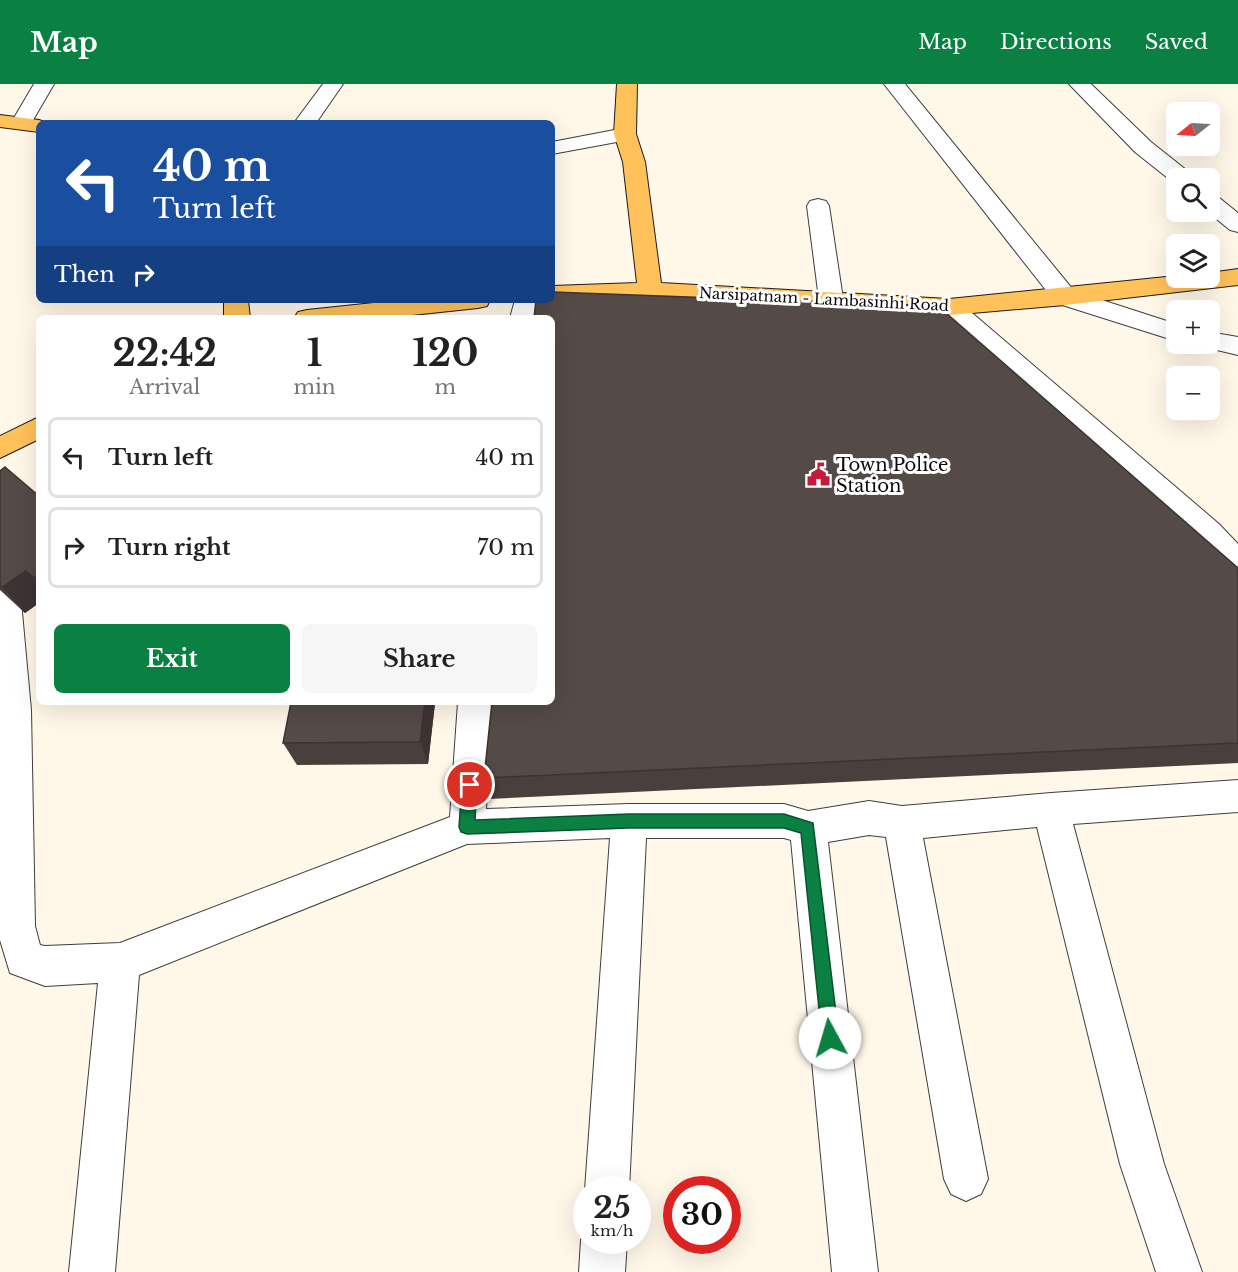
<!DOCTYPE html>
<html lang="en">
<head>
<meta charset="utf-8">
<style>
	:root { --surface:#fff; --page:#f6f6f6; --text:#222; --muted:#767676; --line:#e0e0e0; --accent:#0b8043 }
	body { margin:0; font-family:"Libre Baskerville",serif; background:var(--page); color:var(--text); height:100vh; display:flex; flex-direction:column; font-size:22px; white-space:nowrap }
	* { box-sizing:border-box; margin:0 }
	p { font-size:20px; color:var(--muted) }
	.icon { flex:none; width:33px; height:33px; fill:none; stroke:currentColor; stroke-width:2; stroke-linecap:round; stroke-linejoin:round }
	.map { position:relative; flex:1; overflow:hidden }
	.panel { position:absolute; left:36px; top:231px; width:519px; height:390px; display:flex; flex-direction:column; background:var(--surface); border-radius:9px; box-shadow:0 6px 24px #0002 }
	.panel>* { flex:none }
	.banner { position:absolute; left:36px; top:36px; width:519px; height:183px; border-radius:9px; box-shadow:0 6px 24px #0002; background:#1a4fa0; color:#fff; overflow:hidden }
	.needle { width:39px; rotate:252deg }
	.fabs { position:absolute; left:1166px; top:18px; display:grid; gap:12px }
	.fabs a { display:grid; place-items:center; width:54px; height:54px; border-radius:9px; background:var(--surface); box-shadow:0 6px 24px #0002; font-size:30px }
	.speed { position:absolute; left:573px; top:1092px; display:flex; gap:12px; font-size:30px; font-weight:700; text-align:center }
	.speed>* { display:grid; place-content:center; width:78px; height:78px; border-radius:50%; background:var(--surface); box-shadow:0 6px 24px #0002; line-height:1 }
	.speed small { font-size:15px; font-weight:400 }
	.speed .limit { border:9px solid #d22; background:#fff; color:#111 }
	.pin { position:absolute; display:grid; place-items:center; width:51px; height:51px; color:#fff; margin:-26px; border:3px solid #fff; border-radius:50%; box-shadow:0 2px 6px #0007 }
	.me { position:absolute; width:66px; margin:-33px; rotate:354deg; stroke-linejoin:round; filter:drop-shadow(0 0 4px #0008) }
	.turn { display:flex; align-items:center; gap:21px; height:126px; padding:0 18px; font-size:27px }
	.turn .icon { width:78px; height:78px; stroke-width:2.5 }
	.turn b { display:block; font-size:42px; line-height:51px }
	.then { display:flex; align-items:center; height:57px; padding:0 18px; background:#0003; gap:12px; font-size:22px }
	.eta { display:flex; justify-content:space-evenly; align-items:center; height:102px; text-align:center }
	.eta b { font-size:36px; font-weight:700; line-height:42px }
	.action { display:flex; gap:12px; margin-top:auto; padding:12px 18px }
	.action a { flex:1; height:69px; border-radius:9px; background:var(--accent); color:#fff; font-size:24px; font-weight:700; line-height:69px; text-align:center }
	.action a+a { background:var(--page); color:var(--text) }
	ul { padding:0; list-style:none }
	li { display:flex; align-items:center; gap:18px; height:81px; margin:0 12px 9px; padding:0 6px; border:3px solid var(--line); border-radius:9px }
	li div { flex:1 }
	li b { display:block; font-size:22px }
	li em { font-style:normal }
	header { display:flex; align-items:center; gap:36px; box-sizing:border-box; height:84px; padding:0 30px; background:var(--accent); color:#fff }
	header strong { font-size:28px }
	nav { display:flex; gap:33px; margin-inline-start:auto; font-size:21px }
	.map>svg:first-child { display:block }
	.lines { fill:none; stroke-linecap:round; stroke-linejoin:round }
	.minor-casing { stroke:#3e3e3e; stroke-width:2 }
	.major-casing { stroke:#1c1c1c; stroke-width:2 }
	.minor { fill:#fff; fill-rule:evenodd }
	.major { fill:#ffc159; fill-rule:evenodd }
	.wall { fill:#48403d }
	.shaded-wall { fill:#3b3432 }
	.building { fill:#544a47; stroke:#3b3432; stroke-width:1.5 }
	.route { fill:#0b8043; stroke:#07532c; stroke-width:1.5 }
	.labels { text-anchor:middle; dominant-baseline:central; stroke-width:6; stroke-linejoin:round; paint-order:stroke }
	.far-street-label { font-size:15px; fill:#0b0b0b; stroke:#fff }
	.poi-label { font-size:18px; fill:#0b0b0b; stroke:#fff; text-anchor:start }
</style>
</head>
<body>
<header>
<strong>Map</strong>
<nav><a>Map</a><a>Directions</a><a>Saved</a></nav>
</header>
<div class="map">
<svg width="1238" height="1188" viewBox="0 0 1238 1188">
	<rect width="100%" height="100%" fill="#fff8e9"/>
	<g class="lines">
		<defs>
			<path id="minor" d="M34,0H54L29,43L22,45L15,43L11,39Z
				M323,0H343L316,39H294Z
				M884,0H905L1074,207L1176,240V257L1056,219Z
				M1069,0H1091L1151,58L1190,89L1193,94H1176V99H1174L1135,68Z
				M625,44L633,45L636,50L633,55L552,70V58Z
				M1209,110L1217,112L1238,129V148L1230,146L1208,128Z
				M818,115L826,117L829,122L843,215L840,221L831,223L822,221L819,215L807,122L810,117Z
				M949,215L958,217L1219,440L1238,460V491L1227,487L1197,456L940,229L937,223L940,217Z
				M515,216H539L536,234H510Z
				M1209,248L1238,253V271L1200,262L1198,260H1209Z
				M0,495L11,498L21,517L31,626L35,842L40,861L45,862L120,859L450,733L458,618H492L486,725L629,720H784L808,727L869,717L902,722L1051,709L1238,696V728L1073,740L1164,1080L1202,1188H1156L1120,1080L1037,743L923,754L988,1095L981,1110L966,1117L951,1110L944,1095L886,753L869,751L828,758L878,1188H832L791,756L784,754H646L629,1106H586V1110L585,1106L610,754L467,760L139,891L115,1188H69L98,899L45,902L10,889L0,856Z
				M586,1144V1156H627L625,1188H579L581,1156Z"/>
			<path id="major" d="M617,0H637L636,50L645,78L661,199L949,215L1176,192L1209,194V189L1238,185V201L1065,221L949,231L650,214L552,218L545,216H552V202L637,199L623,78L614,50Z
				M0,31L39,36L47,39H39V48L0,43Z
				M224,216H248L250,234H224Z
				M402,216H490L487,222L478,224L384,234H294L298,228L307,226Z
				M39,333V355L0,374V352Z"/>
		</defs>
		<use href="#minor" class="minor-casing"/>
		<use href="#major" class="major-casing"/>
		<use href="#minor" class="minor"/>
		<use href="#major" class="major"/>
	</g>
	<path class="wall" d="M0,387L39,412V519L25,529L0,506Z
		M1238,484V679L489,715L484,694Z
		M435,619L428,680L297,681L283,659Z"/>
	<path class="shaded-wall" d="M26,487L39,502V519L25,529L2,503Z
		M39,490V500L34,494Z
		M425,618L435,619L428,680L420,658Z"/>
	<path class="building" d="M552,208L938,222L1238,484V659L484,694L492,618H552V234H534L536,216H552Z
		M5,383L39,412V490L34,494L26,487L2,503L0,501V387Z
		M291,618H425L420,658L283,659Z"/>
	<path class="route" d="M470,695L475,697L477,701L475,736L629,730H784L813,739L839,954L836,960L830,963L824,960L822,954L801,749L784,744H629L467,750L461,748L459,743L462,701L464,697Z"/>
	<defs>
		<symbol id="civic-bare" viewBox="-9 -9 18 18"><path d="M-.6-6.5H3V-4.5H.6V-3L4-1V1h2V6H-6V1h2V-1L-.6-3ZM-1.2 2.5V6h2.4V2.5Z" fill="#c31b39" stroke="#fff" stroke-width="2.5" paint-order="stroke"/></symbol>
	</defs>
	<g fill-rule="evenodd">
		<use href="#civic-bare" x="802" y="374" width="33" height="33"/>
	</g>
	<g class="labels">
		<g class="far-street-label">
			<text transform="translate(824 215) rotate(3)">Narsipatnam - Lambasinhi Road</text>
		</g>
		<g class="poi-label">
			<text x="836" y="381">Town Police<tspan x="836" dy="21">Station</tspan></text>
		</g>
	</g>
</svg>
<div class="fabs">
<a><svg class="needle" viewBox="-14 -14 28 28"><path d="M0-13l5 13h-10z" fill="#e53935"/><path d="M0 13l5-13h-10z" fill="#767676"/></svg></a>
<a><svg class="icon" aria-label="search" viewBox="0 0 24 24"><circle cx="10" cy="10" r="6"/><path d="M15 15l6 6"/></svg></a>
<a><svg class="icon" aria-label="layers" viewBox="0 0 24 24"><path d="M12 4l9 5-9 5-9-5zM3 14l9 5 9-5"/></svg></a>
<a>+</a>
<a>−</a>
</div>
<div class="speed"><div>25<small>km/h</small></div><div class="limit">30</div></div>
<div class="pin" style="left:470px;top:701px;background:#d93025"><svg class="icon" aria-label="arrive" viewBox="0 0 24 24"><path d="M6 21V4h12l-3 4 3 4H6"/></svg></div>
<svg class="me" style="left:830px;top:954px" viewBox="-20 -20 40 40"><circle r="19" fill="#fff"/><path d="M0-13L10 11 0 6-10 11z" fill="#0b8043"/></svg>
<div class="banner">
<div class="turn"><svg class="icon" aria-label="left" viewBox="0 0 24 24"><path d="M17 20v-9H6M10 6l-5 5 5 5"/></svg><div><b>40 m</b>Turn left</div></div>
<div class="then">Then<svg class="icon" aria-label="right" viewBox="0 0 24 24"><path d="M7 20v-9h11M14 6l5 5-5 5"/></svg></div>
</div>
<section class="panel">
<div class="eta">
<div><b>22:42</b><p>Arrival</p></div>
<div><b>1</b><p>min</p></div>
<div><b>120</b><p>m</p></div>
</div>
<ul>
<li><svg class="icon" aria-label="left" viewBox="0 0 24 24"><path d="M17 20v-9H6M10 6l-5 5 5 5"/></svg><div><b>Turn left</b></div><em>40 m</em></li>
<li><svg class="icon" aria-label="right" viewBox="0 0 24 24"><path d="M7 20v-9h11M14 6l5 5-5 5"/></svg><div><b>Turn right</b></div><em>70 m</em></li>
</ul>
<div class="action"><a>Exit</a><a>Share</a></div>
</section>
</div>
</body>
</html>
